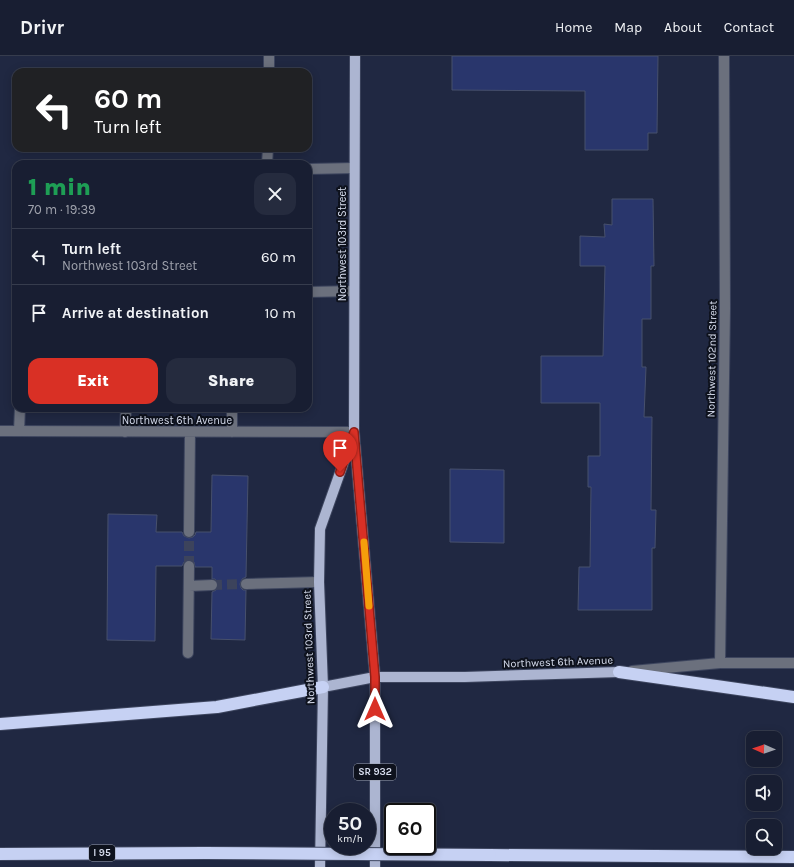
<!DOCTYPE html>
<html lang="en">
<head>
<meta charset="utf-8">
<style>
	:root { --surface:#181e32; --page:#252b3e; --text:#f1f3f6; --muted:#9fa2ac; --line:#363c4d; --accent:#d93025 }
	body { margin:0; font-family:Karla,sans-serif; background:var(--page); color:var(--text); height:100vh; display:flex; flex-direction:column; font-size:15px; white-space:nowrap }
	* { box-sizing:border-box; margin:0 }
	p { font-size:13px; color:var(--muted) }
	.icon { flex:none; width:22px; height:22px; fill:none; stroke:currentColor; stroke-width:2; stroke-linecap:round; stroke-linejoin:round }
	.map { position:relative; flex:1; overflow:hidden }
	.side { position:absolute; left:12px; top:104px; width:300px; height:252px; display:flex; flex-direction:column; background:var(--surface); border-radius:12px; box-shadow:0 2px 10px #0003,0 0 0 1px var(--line) }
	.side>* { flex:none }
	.guide { position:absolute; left:12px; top:12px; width:300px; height:84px; border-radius:12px; box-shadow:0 2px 10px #0003,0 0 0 1px var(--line); background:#202124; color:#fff; overflow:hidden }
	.needle { width:26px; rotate:272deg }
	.fabs { position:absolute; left:746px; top:675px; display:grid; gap:8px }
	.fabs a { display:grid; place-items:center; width:36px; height:36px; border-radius:8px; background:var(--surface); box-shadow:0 2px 10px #0003,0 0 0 1px var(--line); font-size:20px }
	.speed { position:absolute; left:324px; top:747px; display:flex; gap:8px; font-size:20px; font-weight:700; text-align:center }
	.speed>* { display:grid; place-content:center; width:52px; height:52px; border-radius:50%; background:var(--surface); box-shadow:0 2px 10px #0003,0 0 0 1px var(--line); line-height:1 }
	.speed small { font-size:10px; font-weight:400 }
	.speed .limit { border:2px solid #111; border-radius:6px; background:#fff; color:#111 }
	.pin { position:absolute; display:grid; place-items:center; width:34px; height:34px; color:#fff; margin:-41px -17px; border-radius:50% 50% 50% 0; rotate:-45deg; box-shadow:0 0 4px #0007 }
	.pin .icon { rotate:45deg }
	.me { position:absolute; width:44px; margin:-22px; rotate:0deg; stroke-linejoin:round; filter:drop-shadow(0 0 3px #0008) }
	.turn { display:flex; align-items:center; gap:14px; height:84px; padding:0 16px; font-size:18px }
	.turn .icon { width:52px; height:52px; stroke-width:2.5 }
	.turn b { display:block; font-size:28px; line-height:34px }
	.round { display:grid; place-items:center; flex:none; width:42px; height:42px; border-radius:12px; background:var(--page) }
	.headline { display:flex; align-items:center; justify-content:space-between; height:68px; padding:0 16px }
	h1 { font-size:24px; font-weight:800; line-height:30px; color:#1e9e55 }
	.action { display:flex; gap:8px; margin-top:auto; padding:8px 16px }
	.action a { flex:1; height:46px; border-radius:12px; background:var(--accent); color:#fff; font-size:16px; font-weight:800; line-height:46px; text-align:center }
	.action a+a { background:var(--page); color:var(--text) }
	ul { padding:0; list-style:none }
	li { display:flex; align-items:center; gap:12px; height:56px; padding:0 16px; border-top:1px solid var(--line) }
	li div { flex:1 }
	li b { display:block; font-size:15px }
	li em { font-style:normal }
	header { display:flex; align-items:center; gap:24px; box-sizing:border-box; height:56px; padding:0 20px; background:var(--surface); border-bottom:1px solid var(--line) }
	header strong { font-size:19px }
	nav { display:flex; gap:22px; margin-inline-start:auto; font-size:14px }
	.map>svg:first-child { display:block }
	.building { fill:#29366c; stroke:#47506c }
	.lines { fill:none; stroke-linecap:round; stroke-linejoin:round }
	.minor-tunnel { stroke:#3c435c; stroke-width:10; stroke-dasharray:10 5; stroke-linecap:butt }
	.minor-casing { stroke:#3d455e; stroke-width:12 }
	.major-casing { stroke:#3d455e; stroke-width:12 }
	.highway-casing { stroke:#3d455e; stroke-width:14 }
	.minor { stroke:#6b707d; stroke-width:10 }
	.major { stroke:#acb5d1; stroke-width:10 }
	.highway { stroke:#c6d1f3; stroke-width:12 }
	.highway-bridge-casing { stroke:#3d455e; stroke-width:14; stroke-linecap:butt }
	.highway-bridge { stroke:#c6d1f3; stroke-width:12 }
	.route-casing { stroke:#8d1f18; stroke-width:10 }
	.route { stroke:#d93025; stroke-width:7 }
	.slow { stroke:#f59e0b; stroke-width:7 }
	.labels { text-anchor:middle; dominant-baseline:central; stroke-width:4; stroke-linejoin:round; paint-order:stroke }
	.shield { fill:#0e121d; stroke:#9ba1b0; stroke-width:1 }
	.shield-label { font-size:10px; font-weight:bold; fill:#d8deef }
	.street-label { font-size:11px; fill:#d8deef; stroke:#0e121d }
</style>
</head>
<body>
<header>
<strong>Drivr</strong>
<nav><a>Home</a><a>Map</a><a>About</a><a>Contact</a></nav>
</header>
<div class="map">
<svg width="794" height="811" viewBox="0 0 794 811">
	<rect width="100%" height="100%" fill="#202842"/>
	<path class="building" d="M452,0H658L657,77H648V94H585V35L452,34Z
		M612,143H653L654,210H651V263H642V311H646L644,361H652L651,454H656L655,492H652V554H578L579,511H590L591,431H588V400H600V347H541V300H603L605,210H580V180L605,181L604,168L612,169Z
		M450,413L504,414V487L450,486Z
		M212,419L248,420L246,521L242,523L240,528L241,532L243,534H246L245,584L211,583L212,536L216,534L218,532V528L215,523H212V511H195L194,506L192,504H189L184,506L182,510H156L155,585L107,584L108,458L157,459L156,476H182L184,480L189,482L193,481L195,479L196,476H211Z"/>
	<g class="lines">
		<path class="minor-tunnel" d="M189,510V476
			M212,529L246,528"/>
		<defs>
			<path id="minor" d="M269,16V0
				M267,108L268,92
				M308,113L354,112
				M308,236L354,235
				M0,375L354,376
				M19,375L20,352
				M125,376L126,352
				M232,376V352
				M189,476L190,376
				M246,528L319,526
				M189,530L212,529
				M188,597L189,510
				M720,607L725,252L724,0
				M632,615L720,607H794"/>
			<path id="major" d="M355,0L354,376L375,621V811
				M323,631L375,621H465L619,616
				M320,811L323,631L319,526L320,473L353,380"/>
			<path id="highway" d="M619,616L794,641
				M0,668L217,651L323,631
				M0,798L204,797
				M490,799L794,801"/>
		</defs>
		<use href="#minor" class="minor-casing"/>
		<use href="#major" class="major-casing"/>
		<use href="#highway" class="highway-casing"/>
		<use href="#minor" class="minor"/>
		<use href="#major" class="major"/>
		<use href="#highway" class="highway"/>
		<defs>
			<path id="highway-bridge" d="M204,797L490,799"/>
		</defs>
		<use href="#highway-bridge" class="highway-bridge-casing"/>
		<use href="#highway-bridge" class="highway-bridge"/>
	</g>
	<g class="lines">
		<defs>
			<path id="route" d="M340,416L354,376L375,621V653"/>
		</defs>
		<use href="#route" class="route-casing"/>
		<use href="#route" class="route"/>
		<path class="slow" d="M364,486L369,550"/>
	</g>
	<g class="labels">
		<g class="shield">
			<rect x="354" y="708" width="42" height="16" rx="3"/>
			<rect x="89" y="789" width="26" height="16" rx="3"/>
		</g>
		<g class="shield-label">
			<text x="375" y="716">SR 932</text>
			<text x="102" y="797">I 95</text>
		</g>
		<g class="street-label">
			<text transform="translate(342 188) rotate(-90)">Northwest 103rd Street</text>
			<text transform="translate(712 303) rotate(-89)">Northwest 102nd Street</text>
			<text x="177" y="364">Northwest 6th Avenue</text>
			<text transform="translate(309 591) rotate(-92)">Northwest 103rd Street</text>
			<text transform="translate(558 606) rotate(-2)">Northwest 6th Avenue</text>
		</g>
	</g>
</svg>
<div class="fabs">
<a><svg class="needle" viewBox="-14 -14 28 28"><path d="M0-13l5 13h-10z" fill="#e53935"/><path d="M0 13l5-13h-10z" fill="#9fa2ac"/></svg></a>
<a><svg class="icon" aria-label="sound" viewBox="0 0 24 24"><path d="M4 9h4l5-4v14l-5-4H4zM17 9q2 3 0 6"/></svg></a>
<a><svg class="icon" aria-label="search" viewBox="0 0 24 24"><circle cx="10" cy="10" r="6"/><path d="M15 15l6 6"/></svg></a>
</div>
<div class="speed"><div>50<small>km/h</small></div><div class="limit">60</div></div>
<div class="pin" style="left:340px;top:416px;background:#d93025"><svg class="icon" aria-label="arrive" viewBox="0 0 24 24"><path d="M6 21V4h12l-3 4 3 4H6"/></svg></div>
<svg class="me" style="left:375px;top:653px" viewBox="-20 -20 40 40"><path d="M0-17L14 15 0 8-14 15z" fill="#d93025" stroke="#fff" stroke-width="4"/></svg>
<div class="guide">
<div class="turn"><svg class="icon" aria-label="left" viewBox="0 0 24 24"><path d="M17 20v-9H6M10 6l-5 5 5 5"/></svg><div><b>60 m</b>Turn left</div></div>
</div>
<section class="side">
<div class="headline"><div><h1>1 min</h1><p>70 m · 19:39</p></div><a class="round"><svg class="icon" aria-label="close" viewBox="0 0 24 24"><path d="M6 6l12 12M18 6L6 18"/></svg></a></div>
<ul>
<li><svg class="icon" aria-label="left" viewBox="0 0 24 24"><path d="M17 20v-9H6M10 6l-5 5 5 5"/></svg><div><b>Turn left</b><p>Northwest 103rd Street</p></div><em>60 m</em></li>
<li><svg class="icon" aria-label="arrive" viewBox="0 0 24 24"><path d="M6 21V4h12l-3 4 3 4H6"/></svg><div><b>Arrive at destination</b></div><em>10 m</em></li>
</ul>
<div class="action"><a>Exit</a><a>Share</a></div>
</section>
</div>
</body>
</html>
